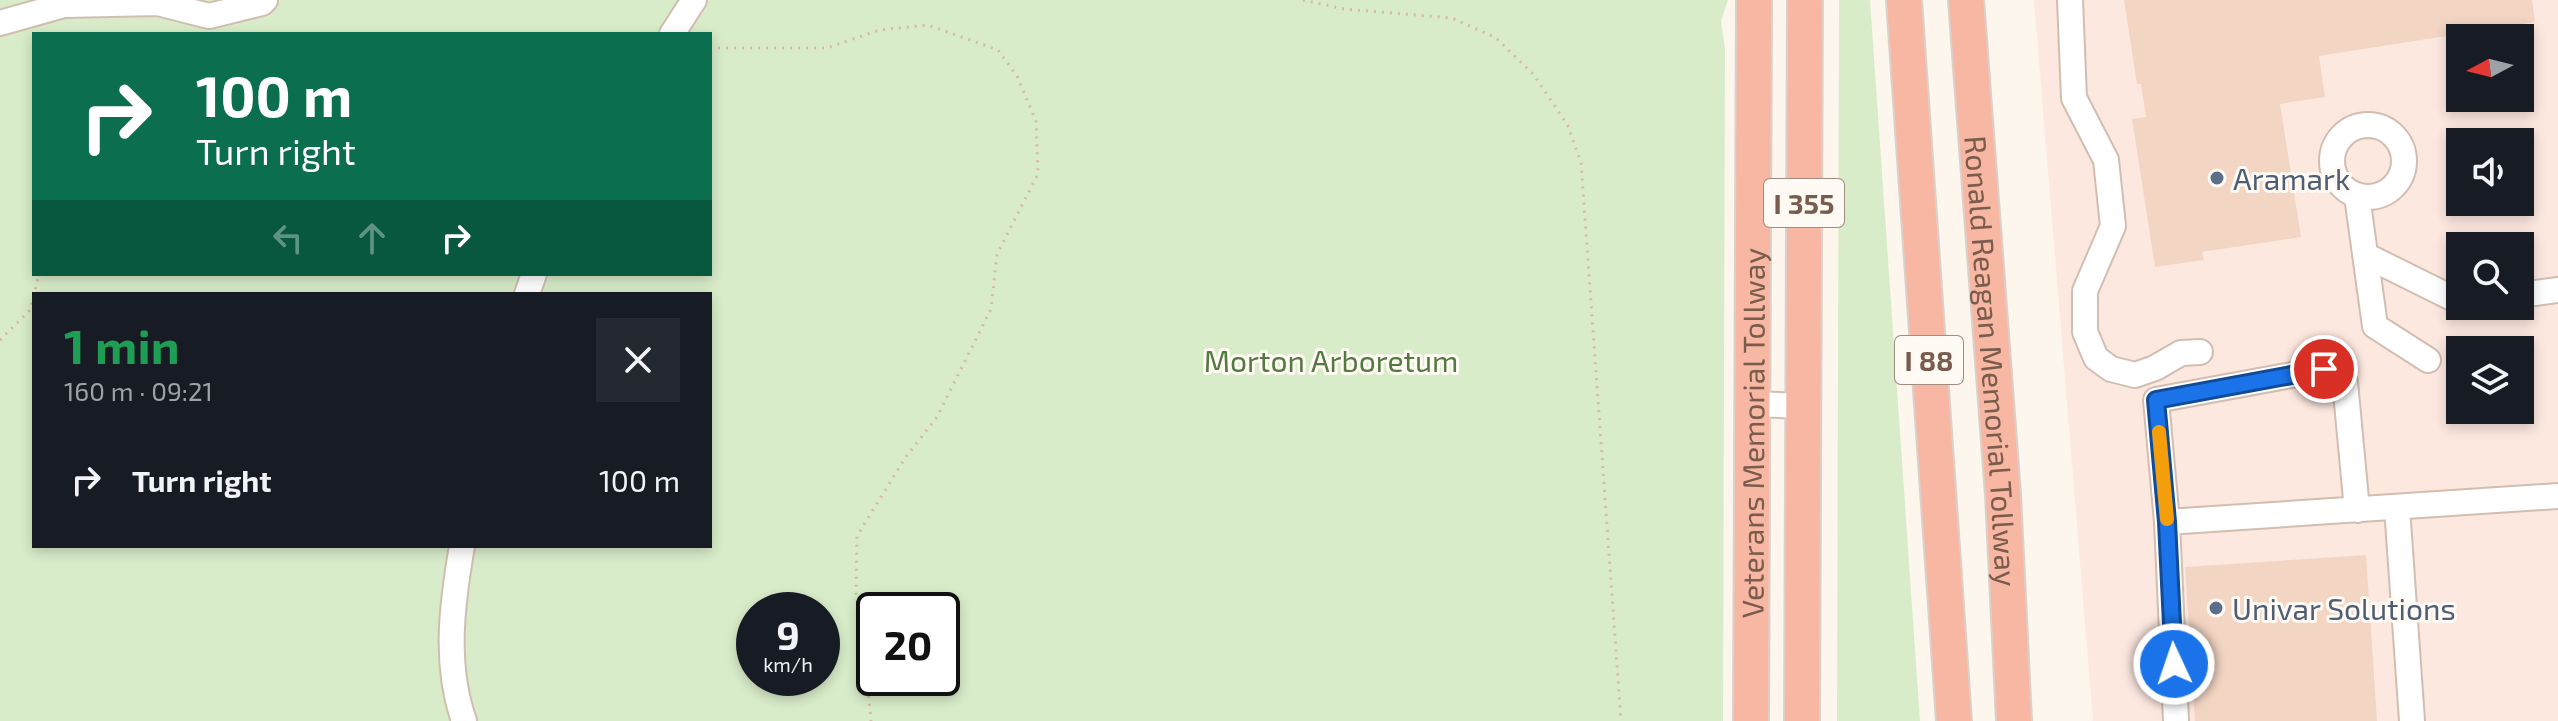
<!DOCTYPE html>
<html lang="en">
<head>
<meta charset="utf-8">
<style>
	:root { --surface:#171b24; --page:#242831; --text:#f1f3f6; --muted:#9ea1a6 }
	body { margin:0; font-family:"Exo 2",sans-serif; background:var(--page); color:var(--text); height:100vh; display:flex; flex-direction:column; font-size:30px; white-space:nowrap }
	* { box-sizing:border-box; margin:0 }
	p { font-size:26px; color:var(--muted) }
	.icon { flex:none; width:44px; height:44px; fill:none; stroke:currentColor; stroke-width:2; stroke-linecap:round; stroke-linejoin:round }
	.map { position:relative; flex:1; overflow:hidden }
	.details { position:absolute; left:32px; top:292px; width:680px; height:256px; display:flex; flex-direction:column; background:var(--surface); border-radius:0px; box-shadow:0 4px 12px #0003 }
	.details>* { flex:none }
	.guide { position:absolute; left:32px; top:32px; width:680px; height:244px; border-radius:0px; box-shadow:0 4px 12px #0003; background:#0b6e4f; color:#fff; overflow:hidden }
	.needle { width:52px; rotate:263deg }
	.controls { position:absolute; left:2446px; top:24px; display:grid; gap:16px }
	.controls a { display:grid; place-items:center; width:88px; height:88px; border-radius:0px; background:var(--surface); box-shadow:0 4px 12px #0003; font-size:40px }
	.speed { position:absolute; left:736px; top:592px; display:flex; gap:16px; font-size:40px; font-weight:700; text-align:center }
	.speed>* { display:grid; place-content:center; width:104px; height:104px; border-radius:50%; background:var(--surface); box-shadow:0 4px 12px #0003; line-height:1 }
	.speed small { font-size:20px; font-weight:400 }
	.speed .limit { border:4px solid #111; border-radius:12px; background:#fff; color:#111 }
	.pin { position:absolute; display:grid; place-items:center; width:68px; height:68px; color:#fff; margin:-34px; border:4px solid #fff; border-radius:50%; box-shadow:0 2px 8px #0007 }
	.me { position:absolute; width:88px; margin:-44px; rotate:357deg; stroke-linejoin:round; filter:drop-shadow(0 0 6px #0008) }
	.turn { display:flex; align-items:center; gap:28px; height:168px; padding:0 32px; font-size:36px }
	.turn .icon { width:104px; height:104px; stroke-width:2.5 }
	.turn b { display:block; font-size:56px; line-height:68px }
	.lanes { display:flex; align-items:center; height:76px; padding:0 32px; background:#0003; justify-content:center; gap:40px; direction:ltr }
	.lanes .off { opacity:.35 }
	.round { display:grid; place-items:center; flex:none; width:84px; height:84px; border-radius:0px; background:var(--page) }
	.summary { display:flex; align-items:center; justify-content:space-between; height:136px; padding:0 32px }
	h1 { font-size:48px; font-weight:700; line-height:60px; color:#1e9e55 }
	ul { padding:0; list-style:none }
	li { display:flex; align-items:center; gap:24px; height:104px; padding:0 32px }
	li div { flex:1 }
	li b { display:block; font-size:30px }
	li em { font-style:normal }
	.map>svg:first-child { display:block }
	.commercial { fill:#fde8e0; fill-rule:evenodd }
	.green { fill:#d8ecc9; fill-rule:evenodd }
	.building { fill:#f3d5c3 }
	.lines { fill:none; stroke-linecap:round; stroke-linejoin:round }
	.minor-casing { stroke:#d1beb0; stroke-width:28 }
	.highway-casing { stroke:#dad1cd; stroke-width:38 }
	.path { stroke:#d9b8a5; stroke-width:3; stroke-dasharray:2 6; stroke-linecap:butt }
	.minor { stroke:#fff; stroke-width:24 }
	.highway { stroke:#f7b7a3; stroke-width:34 }
	.route-casing { stroke:#114b97; stroke-width:20 }
	.route { stroke:#1a73e8; stroke-width:14 }
	.slow { stroke:#f59e0b; stroke-width:14 }
	.service-dot { fill:#5c6f8a; stroke:#fffaf3; stroke-width:3 }
	.labels { text-anchor:middle; dominant-baseline:central; stroke-width:6; stroke-linejoin:round; paint-order:stroke }
	.shield { fill:#fffaf3; stroke:#a28b7f; stroke-width:2 }
	.shield-label { font-size:28px; font-weight:bold; fill:#7a5c4d }
	.service-label { font-size:30px; fill:#4e5e75; stroke:#fffaf3; text-anchor:start }
	.park-label { font-size:30px; fill:#537a41; stroke:#fffaf3 }
	.street-label { font-size:30px; fill:#7a5c4d; stroke:#fffaf3 }
</style>
</head>
<body>
<div class="map">
<svg width="2558" height="721" viewBox="0 0 2558 721">
	<rect width="100%" height="100%" fill="#fdf6ec"/>
	<path class="commercial" d="M2034,0H2558V721H2093ZM2460,38H2520V98H2460ZM2460,142H2520V202H2460ZM2460,246H2520V306H2460ZM2460,350H2520V410H2460Z"/>
	<path class="green" d="M0,0H1728L1721,21L1725,49L1723,721H0ZM34,34H710V274H34ZM34,294H710V546H34ZM754,610H822V678H754ZM874,610H942V678H874Z
		M1839,0H1870L1920,721H1837Z"/>
	<path class="building" d="M2124,0H2532L2535,22L2319,56L2325,97L2280,104L2301,237L2202,252L2204,260L2155,267L2132,119L2146,117L2141,84H2137Z
		M2366,555L2377,721H2195L2185,567Z"/>
	<g class="lines">
		<defs>
			<path id="minor" d="M2070,0L2074,98L2106,160L2113,226L2085,291V332L2096,358L2111,369L2135,375L2155,368L2181,353L2200,352
				M0,23L64,5L158,3L209,16L262,3L265,0
				M672,34L694,0
				M2332 161a36 36 0 1 1 72 0a36 36 0 1 1-72 0Z
				M2357,196L2375,326L2428,360
				M2365,255L2460,302
				M527,294L534,274
				M2520,295L2558,290
				M1752,404L1803,406
				M2397,507L2412,721
				M2167,522L2156,400L2324,369L2345,382L2357,510
				M462,546C452,604 444,664 464,721
				M2176,721L2167,522L2558,496"/>
			<g id="highway">
				<path d="M1904,0L1954,721"/>
				<path id="s1" d="M1966,0L2003,495L2014,721"/>
				<path id="s2" d="M1751,721L1754,0"/>
				<path d="M1802,721L1805,0"/>
			</g>
		</defs>
		<use href="#minor" class="minor-casing"/>
		<use href="#highway" class="highway-casing"/>
		<path class="path" d="M1303,0L1344,9L1452,18L1496,38L1534,75L1568,126L1581,163L1621,721
			M488,34H494
			M710,48H827L879,30L928,25L998,50L1017,76L1036,121L1038,174L997,254L991,309L937,417L905,458L857,536L856,593L864,645L871,721
			M0,340L30,310L39,274"/>
		<use href="#minor" class="minor"/>
		<use href="#highway" class="highway"/>
	</g>
	<g class="lines">
		<defs>
			<path id="route" d="M2174,664L2167,522L2156,400L2324,369"/>
		</defs>
		<use href="#route" class="route-casing"/>
		<use href="#route" class="route"/>
		<path class="slow" d="M2159,432L2167,519"/>
	</g>
	<g class="service-dot">
		<circle cx="2217" cy="178" r="8"/>
		<circle cx="2216" cy="608" r="8"/>
	</g>
	<g class="labels">
		<g class="shield">
			<rect x="1764" y="179" width="80" height="48" rx="6"/>
			<rect x="1895" y="336" width="68" height="48" rx="6"/>
		</g>
		<g class="shield-label">
			<text x="1804" y="203">I 355</text>
			<text x="1929" y="360">I 88</text>
		</g>
		<g class="service-label">
			<text x="2233" y="178">Aramark</text>
			<text x="2232" y="608">Univar Solutions</text>
		</g>
		<g class="park-label">
			<text x="1331" y="360">Morton Arboretum</text>
		</g>
		<g class="street-label">
			<text stroke="none"><textPath href="#s1" startOffset="362">Ronald Reagan Memorial Tollway</textPath></text>
			<text stroke="none"><textPath href="#s2" startOffset="288">Veterans Memorial Tollway</textPath></text>
		</g>
	</g>
</svg>
<div class="controls">
<a><svg class="needle" viewBox="-14 -14 28 28"><path d="M0-13l5 13h-10z" fill="#e53935"/><path d="M0 13l5-13h-10z" fill="#9ea1a6"/></svg></a>
<a><svg class="icon" aria-label="sound" viewBox="0 0 24 24"><path d="M4 9h4l5-4v14l-5-4H4zM17 9q2 3 0 6"/></svg></a>
<a><svg class="icon" aria-label="search" viewBox="0 0 24 24"><circle cx="10" cy="10" r="6"/><path d="M15 15l6 6"/></svg></a>
<a><svg class="icon" aria-label="layers" viewBox="0 0 24 24"><path d="M12 4l9 5-9 5-9-5zM3 14l9 5 9-5"/></svg></a>
</div>
<div class="speed"><div>9<small>km/h</small></div><div class="limit">20</div></div>
<div class="pin" style="left:2324px;top:369px;background:#d93025"><svg class="icon" aria-label="arrive" viewBox="0 0 24 24"><path d="M6 21V4h12l-3 4 3 4H6"/></svg></div>
<svg class="me" style="left:2174px;top:664px" viewBox="-20 -20 40 40"><circle r="17" fill="#1a73e8" stroke="#fff" stroke-width="3"/><path d="M0-11L8 9 0 5-8 9z" fill="#fff"/></svg>
<div class="guide">
<div class="turn"><svg class="icon" aria-label="right" viewBox="0 0 24 24"><path d="M7 20v-9h11M14 6l5 5-5 5"/></svg><div><b>100 m</b>Turn right</div></div>
<div class="lanes"><svg class="icon off" aria-label="left" viewBox="0 0 24 24"><path d="M17 20v-9H6M10 6l-5 5 5 5"/></svg><svg class="icon off" aria-label="ahead" viewBox="0 0 24 24"><path d="M12 20V5M6 11l6-6 6 6"/></svg><svg class="icon" aria-label="right" viewBox="0 0 24 24"><path d="M7 20v-9h11M14 6l5 5-5 5"/></svg></div>
</div>
<section class="details">
<div class="summary"><div><h1>1 min</h1><p>160 m · 09:21</p></div><a class="round"><svg class="icon" aria-label="close" viewBox="0 0 24 24"><path d="M6 6l12 12M18 6L6 18"/></svg></a></div>
<ul>
<li><svg class="icon" aria-label="right" viewBox="0 0 24 24"><path d="M7 20v-9h11M14 6l5 5-5 5"/></svg><div><b>Turn right</b></div><em>100 m</em></li>
</ul>
</section>
</div>
</body>
</html>
